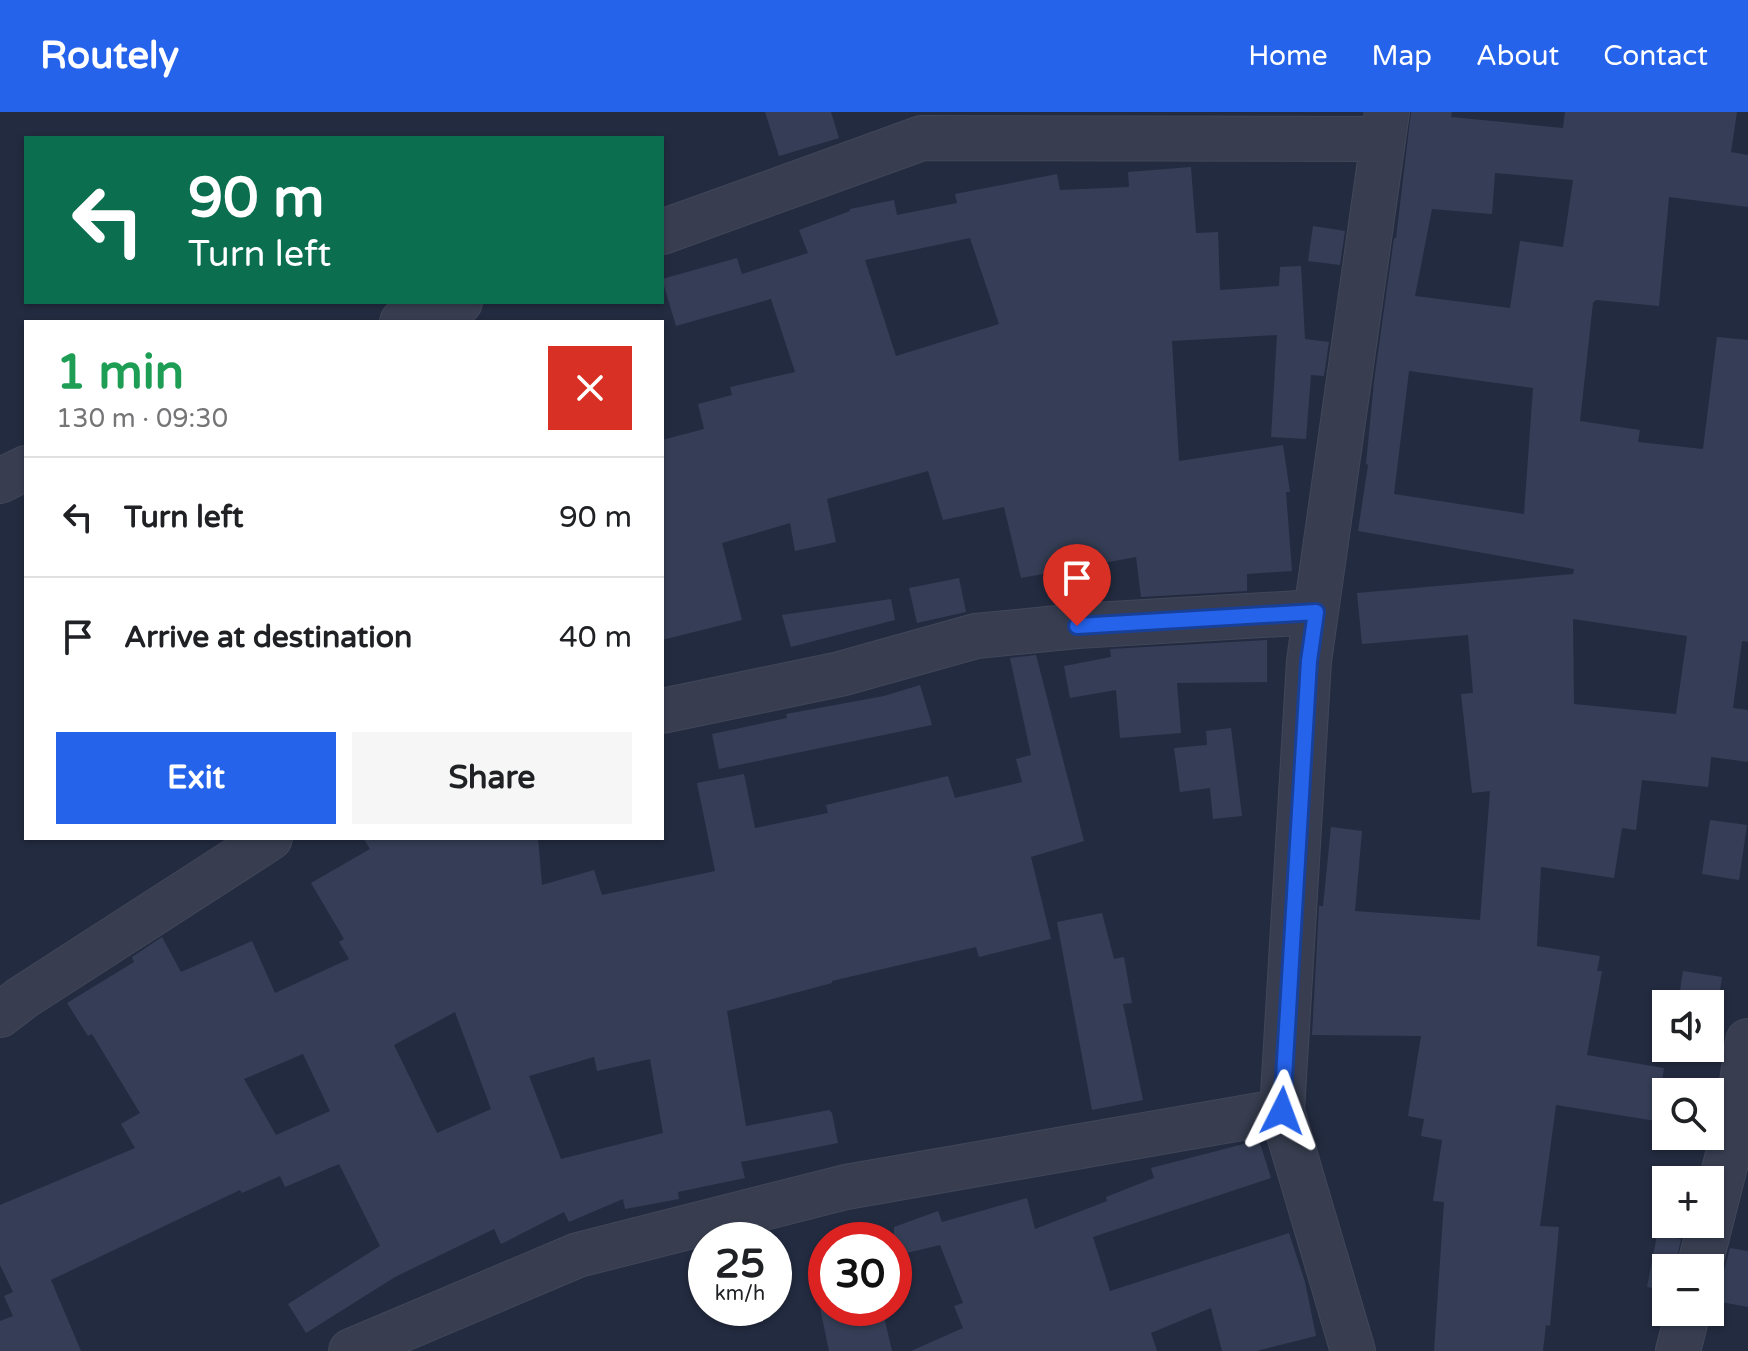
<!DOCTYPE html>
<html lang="en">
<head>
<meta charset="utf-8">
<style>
	:root { --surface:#fff; --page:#f6f6f6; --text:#202124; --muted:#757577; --line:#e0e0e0; --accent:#2563eb }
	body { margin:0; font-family:"Varela Round",sans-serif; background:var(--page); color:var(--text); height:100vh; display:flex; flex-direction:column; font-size:30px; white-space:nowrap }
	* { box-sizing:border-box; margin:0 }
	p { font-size:26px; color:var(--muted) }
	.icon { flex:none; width:44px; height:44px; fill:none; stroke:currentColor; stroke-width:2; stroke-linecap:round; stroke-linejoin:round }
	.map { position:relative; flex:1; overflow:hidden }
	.details { position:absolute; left:24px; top:208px; width:640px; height:520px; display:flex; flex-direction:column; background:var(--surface); border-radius:0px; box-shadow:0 2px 6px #0004 }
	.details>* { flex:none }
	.top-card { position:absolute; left:24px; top:24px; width:640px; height:168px; border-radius:0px; box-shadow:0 2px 6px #0004; background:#0b6e4f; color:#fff; overflow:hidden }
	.controls { position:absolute; left:1652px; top:878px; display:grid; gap:16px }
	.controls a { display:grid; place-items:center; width:72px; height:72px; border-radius:0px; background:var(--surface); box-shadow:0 2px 6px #0004; font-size:40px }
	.speed { position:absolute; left:688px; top:1110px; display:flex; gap:16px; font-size:40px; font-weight:700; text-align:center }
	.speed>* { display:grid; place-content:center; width:104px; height:104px; border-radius:50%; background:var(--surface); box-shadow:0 2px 6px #0004; line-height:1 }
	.speed small { font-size:20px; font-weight:400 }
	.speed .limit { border:12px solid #d22; background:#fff; color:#111 }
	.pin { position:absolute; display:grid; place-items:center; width:68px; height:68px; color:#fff; margin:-82px -34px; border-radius:50% 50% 50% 0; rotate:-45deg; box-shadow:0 0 8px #0007 }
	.pin .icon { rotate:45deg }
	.me { position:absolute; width:88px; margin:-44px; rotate:3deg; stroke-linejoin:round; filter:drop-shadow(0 0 6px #0008) }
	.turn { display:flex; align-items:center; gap:28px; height:168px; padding:0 32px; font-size:36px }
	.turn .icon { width:104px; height:104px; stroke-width:2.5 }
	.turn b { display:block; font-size:56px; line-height:68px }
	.round { display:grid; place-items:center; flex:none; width:84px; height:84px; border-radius:0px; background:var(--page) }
	.head { display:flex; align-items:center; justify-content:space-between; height:136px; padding:0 32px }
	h1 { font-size:48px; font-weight:800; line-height:60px; color:#1e9e55 }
	.cta { display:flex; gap:16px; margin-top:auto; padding:16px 32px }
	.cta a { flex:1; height:92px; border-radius:0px; background:var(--accent); color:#fff; font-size:32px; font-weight:800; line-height:92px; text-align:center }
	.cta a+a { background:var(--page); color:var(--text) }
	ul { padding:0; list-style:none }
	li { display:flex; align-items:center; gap:24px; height:120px; padding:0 32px; border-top:2px solid var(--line) }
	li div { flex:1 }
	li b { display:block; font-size:30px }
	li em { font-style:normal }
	header { display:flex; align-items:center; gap:48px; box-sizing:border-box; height:112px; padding:0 40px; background:var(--accent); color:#fff }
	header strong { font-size:38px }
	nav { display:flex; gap:44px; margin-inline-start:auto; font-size:28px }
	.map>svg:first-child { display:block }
	.building { fill:#353e56; fill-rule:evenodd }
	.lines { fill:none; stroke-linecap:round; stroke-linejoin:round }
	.minor-casing { stroke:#414759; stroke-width:46 }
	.minor { stroke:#383e50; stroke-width:44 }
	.route-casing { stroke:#184099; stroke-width:20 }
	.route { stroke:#2563eb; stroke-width:14 }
</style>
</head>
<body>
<header>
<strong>Routely</strong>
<nav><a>Home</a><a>Map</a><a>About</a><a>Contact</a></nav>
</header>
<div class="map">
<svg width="1748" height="1239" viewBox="0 0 1748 1239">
	<rect width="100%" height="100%" fill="#232b40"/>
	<path class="building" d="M765,0H831L839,26L779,44Z
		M1411,0H1452L1451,5L1563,16L1565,0H1737L1731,40L1748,43V95L1669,85L1659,194L1596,188L1593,191L1580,309L1640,318L1638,330L1703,337L1717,225L1748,228V530L1742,529L1733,596L1748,598V650L1711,645L1708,675L1642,668L1636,718L1622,716L1614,766L1541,755L1537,834L1600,844L1597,859H1602L1587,943L1664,956L1656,1009L1556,993L1540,1114L1559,1115L1550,1214L1546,1213L1543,1239H1434L1444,1090L1433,1089L1442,1028L1421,1024L1424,1007L1408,1004L1421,924L1312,923L1319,794H1323L1331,715L1362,719L1355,799L1480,808L1490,679L1472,681L1461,582L1473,581L1468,523L1362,532L1357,481L1573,462L1574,457L1358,419L1368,353L1366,352L1374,269L1394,126H1396ZM1495,61L1573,68L1563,135L1520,129L1510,196L1415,184L1432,97L1492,102ZM1409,259L1533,276L1524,402L1394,382ZM1573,507L1687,524L1676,602L1574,592Z
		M1191,55L1196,121L1218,120L1220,178L1279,174L1280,155L1301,154L1305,227L1329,230L1324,264L1311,263L1306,327L1271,325L1277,223L1172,229L1179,349L1283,333L1290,380H1286L1292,459L1247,462V479L1141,485L1136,445L1021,466L1004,395L943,408L928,359L827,387L836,430L795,439L790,411L722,431L742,508L662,528V328L704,317L698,292L732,283L730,275L795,260L771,187L676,214L662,167L737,146L742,162L808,141L799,118L850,99V97L894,88L897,103L957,91L955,82L1057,62L1060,78L1129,75L1128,60ZM970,126L999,212L896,244L865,148Z
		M1313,114L1345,119L1340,153L1308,149Z
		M959,466L966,500L917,511L909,476Z
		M891,487L895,508L791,535L782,503Z
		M1267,528V570L1177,571L1181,621L1120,626L1116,578L1070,586L1064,554L1111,545L1110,537Z
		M1036,543L1084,729L1031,745L1051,827L979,845L976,835L832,869V871L727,899L746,1014L829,998L832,1001L838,1031L741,1050L745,1066L678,1080L679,1087L625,1097L623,1087L569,1110L564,1100L501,1132L494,1117L395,1165L306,1221L288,1192L380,1134L339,1052L285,1075L280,1064L242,1081L240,1078L51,1168L81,1239H0V1209L13,1204L4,1184L13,1180L0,1153V1093L135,1036L121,1012L140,1001L92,922L88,924L67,891L134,850L132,845L162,825L181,860L252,829L275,881L349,847L339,830L344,827L311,771L370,737L363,726H538L542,773L594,758L602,783L715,759L697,671L744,662L755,716L828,701L826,693L948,664L955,686L1022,670L1016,647L1031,643L1010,546ZM455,900L491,997L437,1021L394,933ZM303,942L330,999L276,1023L244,967ZM594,945L597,959L650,947L663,1021L561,1047L529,964Z
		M920,573L932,613L719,657L712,622L787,606L786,602L884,584Z
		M1231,616L1242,704L1213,707L1210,676L1180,680L1174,636L1207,633L1206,619Z
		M1710,708L1747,713L1739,768L1702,762Z
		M1102,801L1114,847L1124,845L1132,891L1123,892L1143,988L1092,998L1057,810Z
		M1683,859L1722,865L1718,892H1678Z
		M1259,1028L1271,1066L1093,1125L1110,1179L1289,1121L1305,1170L1316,1224L1256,1239H1222L1211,1196L1151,1221L1157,1239H911L963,1216L954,1194L963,1191L940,1133L894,1144V1115L938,1099L942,1110L1027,1086L1035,1117L1107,1089L1106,1085L1154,1066L1151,1056Z
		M1657,1123L1681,1127L1675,1156H1666V1179L1647,1175Z
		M1730,1136L1748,1139V1195L1710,1188V1178L1717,1173L1723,1163Z
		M820,1196H882L892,1239H829Z"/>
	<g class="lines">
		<defs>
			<path id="minor" d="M662,120L922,26L1383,27
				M402,210L460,190
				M0,369L26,356
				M662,599L840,562L976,524L1077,514L1316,500
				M0,903L22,886L270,726
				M1699,1156L1736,1011L1748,929
				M351,1239L578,1143L846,1075L1282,999
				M1353,1239L1282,999L1309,549L1387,0
				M1678,1239L1688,1200"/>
		</defs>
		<use href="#minor" class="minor-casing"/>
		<use href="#minor" class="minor"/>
	</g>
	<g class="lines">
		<defs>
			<path id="route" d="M1077,514L1316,500L1309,549L1282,999"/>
		</defs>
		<use href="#route" class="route-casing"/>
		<use href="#route" class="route"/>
	</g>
</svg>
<div class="controls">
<a><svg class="icon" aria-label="sound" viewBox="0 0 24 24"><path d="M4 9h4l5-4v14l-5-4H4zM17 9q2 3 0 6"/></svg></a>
<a><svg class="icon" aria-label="search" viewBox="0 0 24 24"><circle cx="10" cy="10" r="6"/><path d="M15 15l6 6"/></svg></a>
<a>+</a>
<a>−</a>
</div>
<div class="speed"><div>25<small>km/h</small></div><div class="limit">30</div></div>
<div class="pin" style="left:1077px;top:514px;background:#d93025"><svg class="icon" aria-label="arrive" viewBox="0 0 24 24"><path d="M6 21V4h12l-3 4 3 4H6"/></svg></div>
<svg class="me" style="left:1282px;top:999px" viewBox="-20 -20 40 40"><path d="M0-17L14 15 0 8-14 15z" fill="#2563eb" stroke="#fff" stroke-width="4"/></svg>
<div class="top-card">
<div class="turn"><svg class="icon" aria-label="left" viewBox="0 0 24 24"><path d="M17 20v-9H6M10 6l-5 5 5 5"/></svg><div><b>90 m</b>Turn left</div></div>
</div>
<section class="details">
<div class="head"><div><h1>1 min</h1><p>130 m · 09:30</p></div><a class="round" style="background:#d93025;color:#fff"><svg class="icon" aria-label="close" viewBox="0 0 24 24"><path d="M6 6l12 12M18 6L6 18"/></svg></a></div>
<ul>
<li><svg class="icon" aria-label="left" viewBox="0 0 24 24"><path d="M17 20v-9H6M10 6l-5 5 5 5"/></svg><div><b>Turn left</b></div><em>90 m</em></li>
<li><svg class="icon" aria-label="arrive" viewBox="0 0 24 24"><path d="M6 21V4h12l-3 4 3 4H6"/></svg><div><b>Arrive at destination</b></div><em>40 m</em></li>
</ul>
<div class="cta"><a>Exit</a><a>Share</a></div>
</section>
</div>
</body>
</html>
